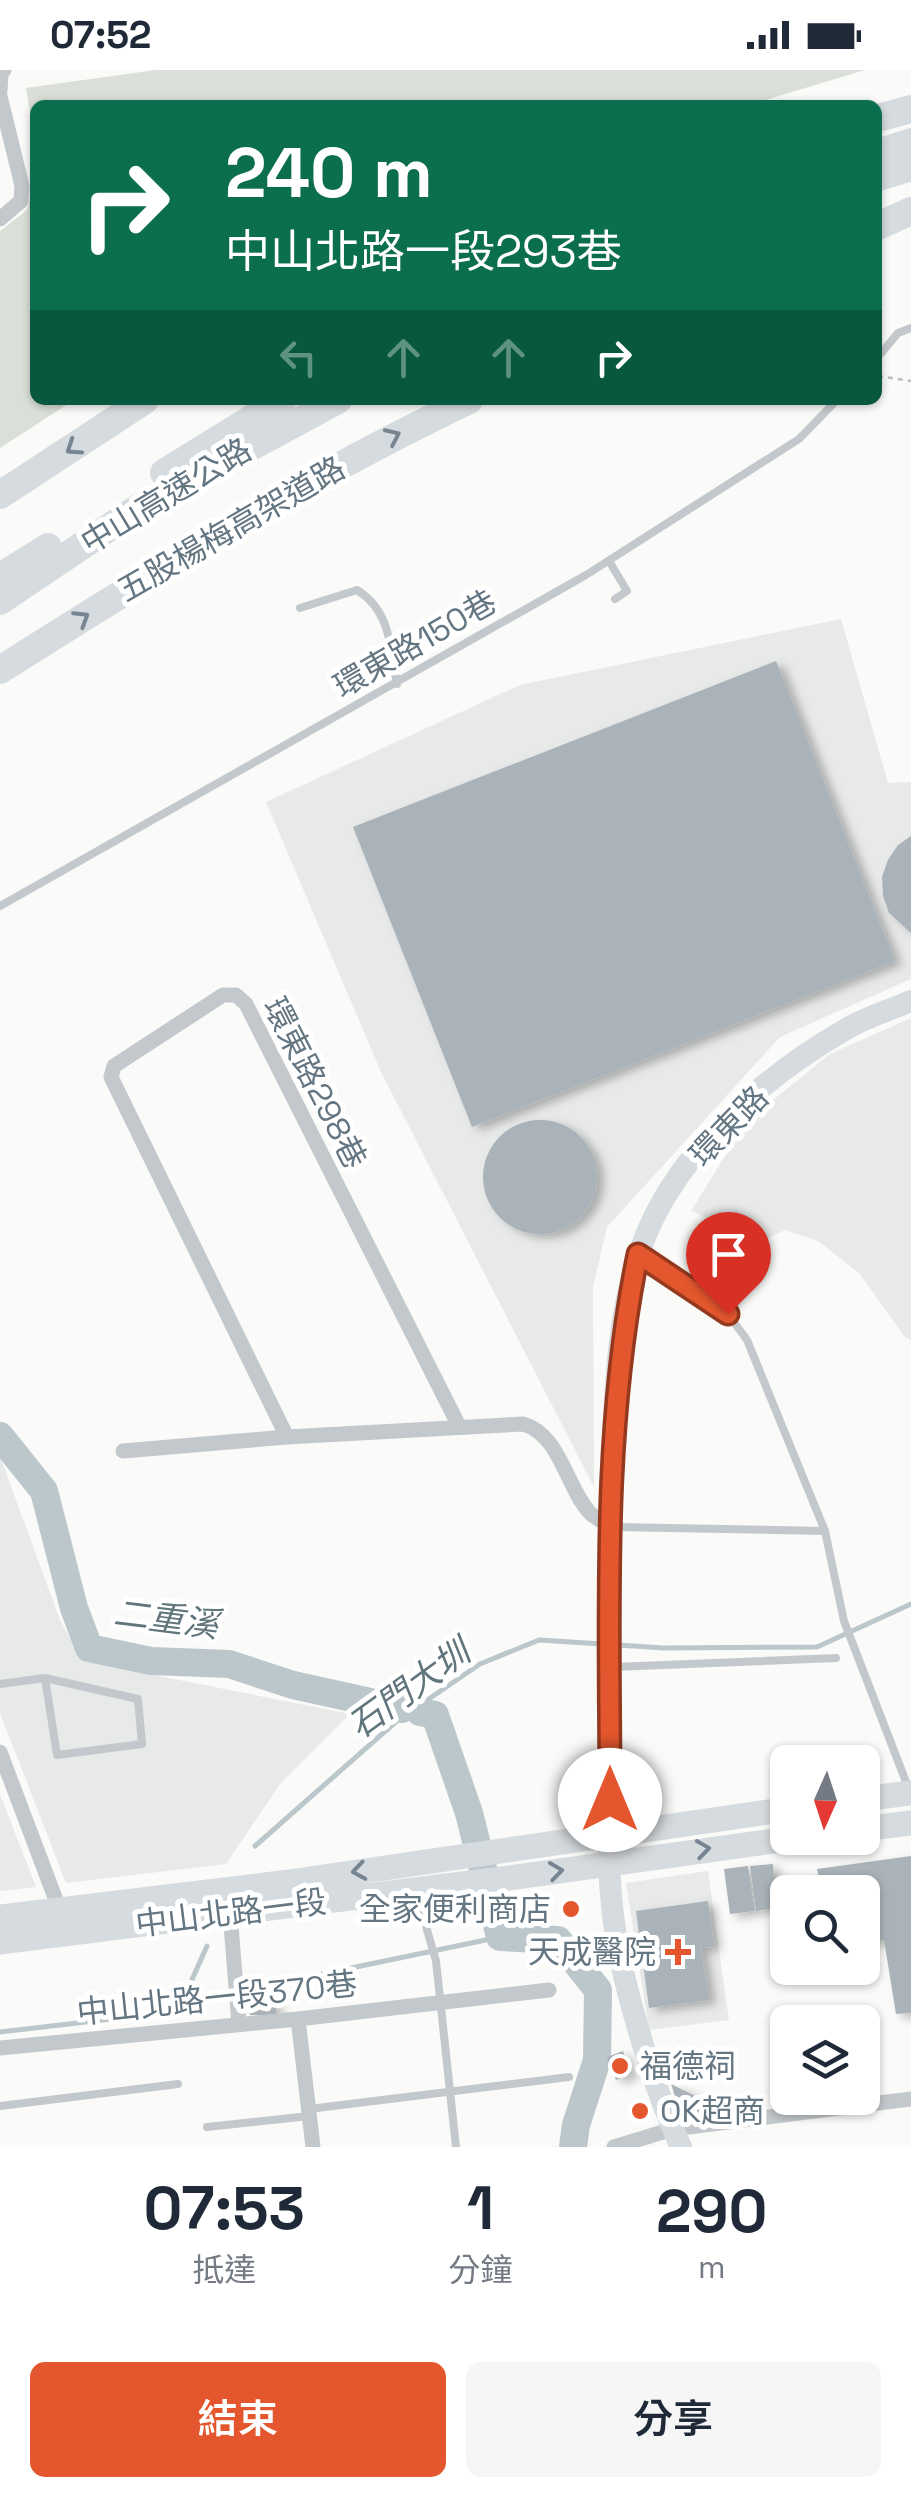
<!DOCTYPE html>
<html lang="zh-TW">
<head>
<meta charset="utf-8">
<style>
	:root { --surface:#fff; --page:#f6f6f7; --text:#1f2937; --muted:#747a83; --accent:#e4572e }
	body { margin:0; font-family:"Space Grotesk","Noto Sans TC",sans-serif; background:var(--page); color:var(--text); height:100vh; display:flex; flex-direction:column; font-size:38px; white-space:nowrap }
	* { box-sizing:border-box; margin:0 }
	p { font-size:32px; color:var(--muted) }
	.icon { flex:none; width:55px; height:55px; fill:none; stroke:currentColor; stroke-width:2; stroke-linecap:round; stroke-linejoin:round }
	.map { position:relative; height:2077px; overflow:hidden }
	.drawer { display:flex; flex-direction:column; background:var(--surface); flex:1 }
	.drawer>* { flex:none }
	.top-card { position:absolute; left:30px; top:30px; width:852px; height:305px; border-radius:15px; box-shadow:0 2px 8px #0004; background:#0b6e4f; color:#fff; overflow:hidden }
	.needle { width:65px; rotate:183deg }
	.fabs { position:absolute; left:770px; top:1675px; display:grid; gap:20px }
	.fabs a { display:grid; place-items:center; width:110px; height:110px; border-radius:15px; background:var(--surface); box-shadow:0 2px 8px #0004; font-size:50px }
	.pin { position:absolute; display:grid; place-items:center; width:85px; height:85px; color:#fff; margin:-102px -42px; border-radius:50% 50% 50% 0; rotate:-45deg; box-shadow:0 0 10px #0007 }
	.pin .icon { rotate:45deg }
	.me { position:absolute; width:110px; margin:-55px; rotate:0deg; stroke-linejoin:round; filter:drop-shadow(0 0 8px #0008) }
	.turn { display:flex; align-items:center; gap:35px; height:210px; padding:0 30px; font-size:45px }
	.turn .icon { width:130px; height:130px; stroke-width:2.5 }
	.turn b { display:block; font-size:70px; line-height:85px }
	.lanes { display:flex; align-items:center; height:95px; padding:0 30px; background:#0003; justify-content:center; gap:50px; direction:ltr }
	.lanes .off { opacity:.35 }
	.eta { display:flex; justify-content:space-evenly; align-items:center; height:170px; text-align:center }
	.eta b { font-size:60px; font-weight:600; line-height:70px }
	.action { display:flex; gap:20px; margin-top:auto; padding:20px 30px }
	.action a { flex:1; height:115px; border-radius:15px; background:var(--accent); color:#fff; font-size:40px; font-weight:600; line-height:115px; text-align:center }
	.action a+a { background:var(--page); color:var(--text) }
	.status { display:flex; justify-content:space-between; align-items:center; height:70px; padding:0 50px; background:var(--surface); direction:ltr }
	.status svg { height:28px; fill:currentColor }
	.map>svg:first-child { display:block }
	.built { fill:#e8e9e9 }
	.green { fill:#dadfd7 }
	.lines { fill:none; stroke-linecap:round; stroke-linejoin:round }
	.stream { stroke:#bbc7cb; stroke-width:5 }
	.river { stroke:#bbc7cb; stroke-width:28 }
	.building { fill:#aab3b9; filter:url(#shadow) }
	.path { stroke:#bbbfc2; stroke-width:2.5; stroke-dasharray:5 5; stroke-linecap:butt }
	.lane { stroke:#c3c8cc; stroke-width:8 }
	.street { stroke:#c3c8cc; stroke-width:15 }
	.secondary { stroke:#d6dbdf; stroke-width:22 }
	.primary { stroke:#d6dbdf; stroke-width:25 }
	.highway { stroke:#d6dbdf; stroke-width:28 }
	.oneway { stroke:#768591 }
	.route-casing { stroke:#94391e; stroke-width:25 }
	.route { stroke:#e4572e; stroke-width:18 }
	.poi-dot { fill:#e4572e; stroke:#fff; stroke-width:4 }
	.labels { text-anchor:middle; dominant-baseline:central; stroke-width:10; stroke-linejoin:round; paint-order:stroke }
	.street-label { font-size:32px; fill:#657683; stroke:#fff }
	.poi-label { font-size:32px; fill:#657683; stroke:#fff; text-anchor:end }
	.water-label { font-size:35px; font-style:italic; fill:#60757c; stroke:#fff }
</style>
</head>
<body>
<div class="status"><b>07:52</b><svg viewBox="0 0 49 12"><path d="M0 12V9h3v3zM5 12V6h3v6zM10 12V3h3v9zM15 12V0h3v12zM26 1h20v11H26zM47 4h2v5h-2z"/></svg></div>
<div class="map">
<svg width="911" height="2077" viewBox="0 0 911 2077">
	<defs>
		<filter id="shadow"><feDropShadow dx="7" dy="4" stdDeviation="5" flood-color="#0004"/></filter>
	</defs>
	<rect width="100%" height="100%" fill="#fafaf8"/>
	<path class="built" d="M841,549L888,713L911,712V909L780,967L607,1157L593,1217L594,1417L381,1002L266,732L520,615Z
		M911,948V1270L905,1267L859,1203L818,1171L785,1160L760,1172L691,1141L747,1051L830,984Z
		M0,1386L60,1550L83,1591L350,1644L280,1714L226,1794L66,1813L0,1643Z
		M0,1724L36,1817L0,1821Z
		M708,1801L729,1950L649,1960L626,1813Z"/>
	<path class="green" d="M156,0H865L749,35H35V74L26,18Z
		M35,108V330H74L0,378V161L27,140Z"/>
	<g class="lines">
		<path class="stream" d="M618,1575L664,1578L817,1577L911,1534
			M255,1776L398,1650L480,1594L539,1570L602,1574
			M252,1915L308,1907L500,1867
			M0,1962L137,1946L182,1932L207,1876"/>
		<path class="river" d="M0,1366L44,1421L74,1538L89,1578L151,1591L229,1594L293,1615L402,1639
			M420,1642L435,1645L469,1743L500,1867L558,1870L598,1920L597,1990L576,2055L573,2077"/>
	</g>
	<path class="building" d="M776,591L895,891L472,1057L353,757Z
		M911,766V863L889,843L883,826L882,807L888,790L898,775Z
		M483 1107a57 57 0 1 1 114 0a57 57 0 1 1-114 0Z
		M911,1786V1943L896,1944L884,1870L862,1873V1822H822L817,1799Z
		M773,1794L776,1838L756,1841L750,1796Z
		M748,1796L755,1841L730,1844L724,1799Z
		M708,1831L714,1877L701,1878L709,1930L649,1938L636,1841Z
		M249,1932H276V1945H250Z
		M623,1981L632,2004L616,2010L607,1987Z
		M671,2014L726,2041L686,2045L677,2032Z"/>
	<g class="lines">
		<path class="path" d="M878,306L911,311"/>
		<path class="lane" d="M878,287L898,263L911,258
			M609,491L627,521L615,529
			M300,538L357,520C391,541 390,577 397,614
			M0,836L586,505L799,369L837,330
			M642,1187L728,1244L747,1270L825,1461L844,1551L908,1717
			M614,1457L825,1461
			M614,1597L836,1588
			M0,1614L45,1608L138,1629L142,1674L57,1685L45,1608
			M417,1825L436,1891L456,2077
			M0,2036L178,2014
			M309,2039L569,2007
			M207,2057L309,2046"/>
		<path class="street" d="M0,21L1,4L4,0
			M0,26L22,116L21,131L0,149
			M287,1367L111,1007L114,996L223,925H236L246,934L459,1356
			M123,1381L287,1367L523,1354C560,1364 566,1417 590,1443C595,1448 604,1452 611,1457
			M0,1682L62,1846
			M230,1843L239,1954
			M298,1949L313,2077
			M0,1978L298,1949L549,1920
			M614,2077L673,2059L911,2029"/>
		<path class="secondary" d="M681,2077C654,2019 625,1923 615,1860C604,1788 610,1712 610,1640C610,1562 610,1484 612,1405C615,1316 616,1211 662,1132C704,1059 776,999 848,958C867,947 890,940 911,931"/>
		<path class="primary" d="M862,1729L911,1723
			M862,1759L911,1753
			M0,1847L289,1812L788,1739
			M0,1872L502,1809L795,1768"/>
		<path class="highway" d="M878,48L911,39
			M878,83L911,72
			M878,107L911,97
			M878,156L911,141
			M164,403L282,330
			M0,425L145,330
			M0,507L48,477
			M0,531L138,438L338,330
			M0,600C153,503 306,408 469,330"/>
	</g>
	<defs><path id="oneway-chevron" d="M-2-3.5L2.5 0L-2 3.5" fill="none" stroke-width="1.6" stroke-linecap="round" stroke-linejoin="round" transform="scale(2.5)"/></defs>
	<g class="oneway">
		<use href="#oneway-chevron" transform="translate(393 366) rotate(-25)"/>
		<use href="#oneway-chevron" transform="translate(73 378) rotate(146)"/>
		<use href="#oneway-chevron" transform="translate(82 548) rotate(-32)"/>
		<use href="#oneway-chevron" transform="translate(703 1779) rotate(-8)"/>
		<use href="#oneway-chevron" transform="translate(359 1801) rotate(171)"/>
		<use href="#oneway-chevron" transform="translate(556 1801) rotate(-8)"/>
	</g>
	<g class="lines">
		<defs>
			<path id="route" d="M610,1730C610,1548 601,1364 638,1184L728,1244"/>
		</defs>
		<use href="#route" class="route-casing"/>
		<use href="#route" class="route"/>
	</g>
	<g class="poi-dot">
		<circle cx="571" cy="1839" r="10"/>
		<path d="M673 1867h10v10h10v10h-10v10h-10v-10h-10v-10h10z"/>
		<circle cx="620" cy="1996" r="10"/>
		<circle cx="640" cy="2041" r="10"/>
	</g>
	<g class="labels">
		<g class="street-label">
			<text transform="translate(166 426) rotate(-31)">中山高速公路</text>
			<text transform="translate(231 459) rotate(-30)">五股楊梅高架道路</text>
			<text transform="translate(415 574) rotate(-30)">環東路150巷</text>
			<text transform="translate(315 1013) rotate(63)">環東路298巷</text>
			<text transform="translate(729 1056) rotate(-46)">環東路</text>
			<text transform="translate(231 1843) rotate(-7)">中山北路一段</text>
			<text transform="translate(217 1928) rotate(-6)">中山北路一段370巷</text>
		</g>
		<g class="poi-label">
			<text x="551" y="1839">全家便利商店</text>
			<text x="656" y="1882">天成醫院</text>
			<text x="640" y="1996" text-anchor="start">福德祠</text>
			<text x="660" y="2041" text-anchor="start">OK超商</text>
		</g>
		<g class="water-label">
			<text transform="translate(166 1549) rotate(7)">二重溪</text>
			<text transform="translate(409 1619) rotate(-36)">石門大圳</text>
		</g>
	</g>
</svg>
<div class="fabs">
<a><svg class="needle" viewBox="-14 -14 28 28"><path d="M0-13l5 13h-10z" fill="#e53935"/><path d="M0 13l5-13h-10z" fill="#747a83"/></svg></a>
<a><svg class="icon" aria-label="search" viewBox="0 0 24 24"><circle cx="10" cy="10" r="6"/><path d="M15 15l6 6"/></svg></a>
<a><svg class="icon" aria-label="layers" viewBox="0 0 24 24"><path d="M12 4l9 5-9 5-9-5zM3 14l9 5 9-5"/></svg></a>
</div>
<div class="pin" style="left:728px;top:1244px;background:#d93025"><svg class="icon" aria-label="arrive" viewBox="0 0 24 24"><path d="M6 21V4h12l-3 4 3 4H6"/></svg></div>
<svg class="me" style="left:610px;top:1730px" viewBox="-20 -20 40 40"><circle r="19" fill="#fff"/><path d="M0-13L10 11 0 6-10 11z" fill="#e4572e"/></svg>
<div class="top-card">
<div class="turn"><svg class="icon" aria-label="right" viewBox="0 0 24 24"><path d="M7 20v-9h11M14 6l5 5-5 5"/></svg><div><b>240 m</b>中山北路一段293巷</div></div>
<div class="lanes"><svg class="icon off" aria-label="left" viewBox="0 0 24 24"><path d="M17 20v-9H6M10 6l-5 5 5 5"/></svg><svg class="icon off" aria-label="ahead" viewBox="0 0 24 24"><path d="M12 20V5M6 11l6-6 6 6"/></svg><svg class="icon off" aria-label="ahead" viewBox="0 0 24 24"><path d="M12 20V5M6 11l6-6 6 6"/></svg><svg class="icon" aria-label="right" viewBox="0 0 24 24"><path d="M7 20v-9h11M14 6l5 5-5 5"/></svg></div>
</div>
</div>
<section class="drawer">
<div class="eta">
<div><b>07:53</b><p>抵達</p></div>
<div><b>1</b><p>分鐘</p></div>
<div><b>290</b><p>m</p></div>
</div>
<div class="action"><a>結束</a><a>分享</a></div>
</section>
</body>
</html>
